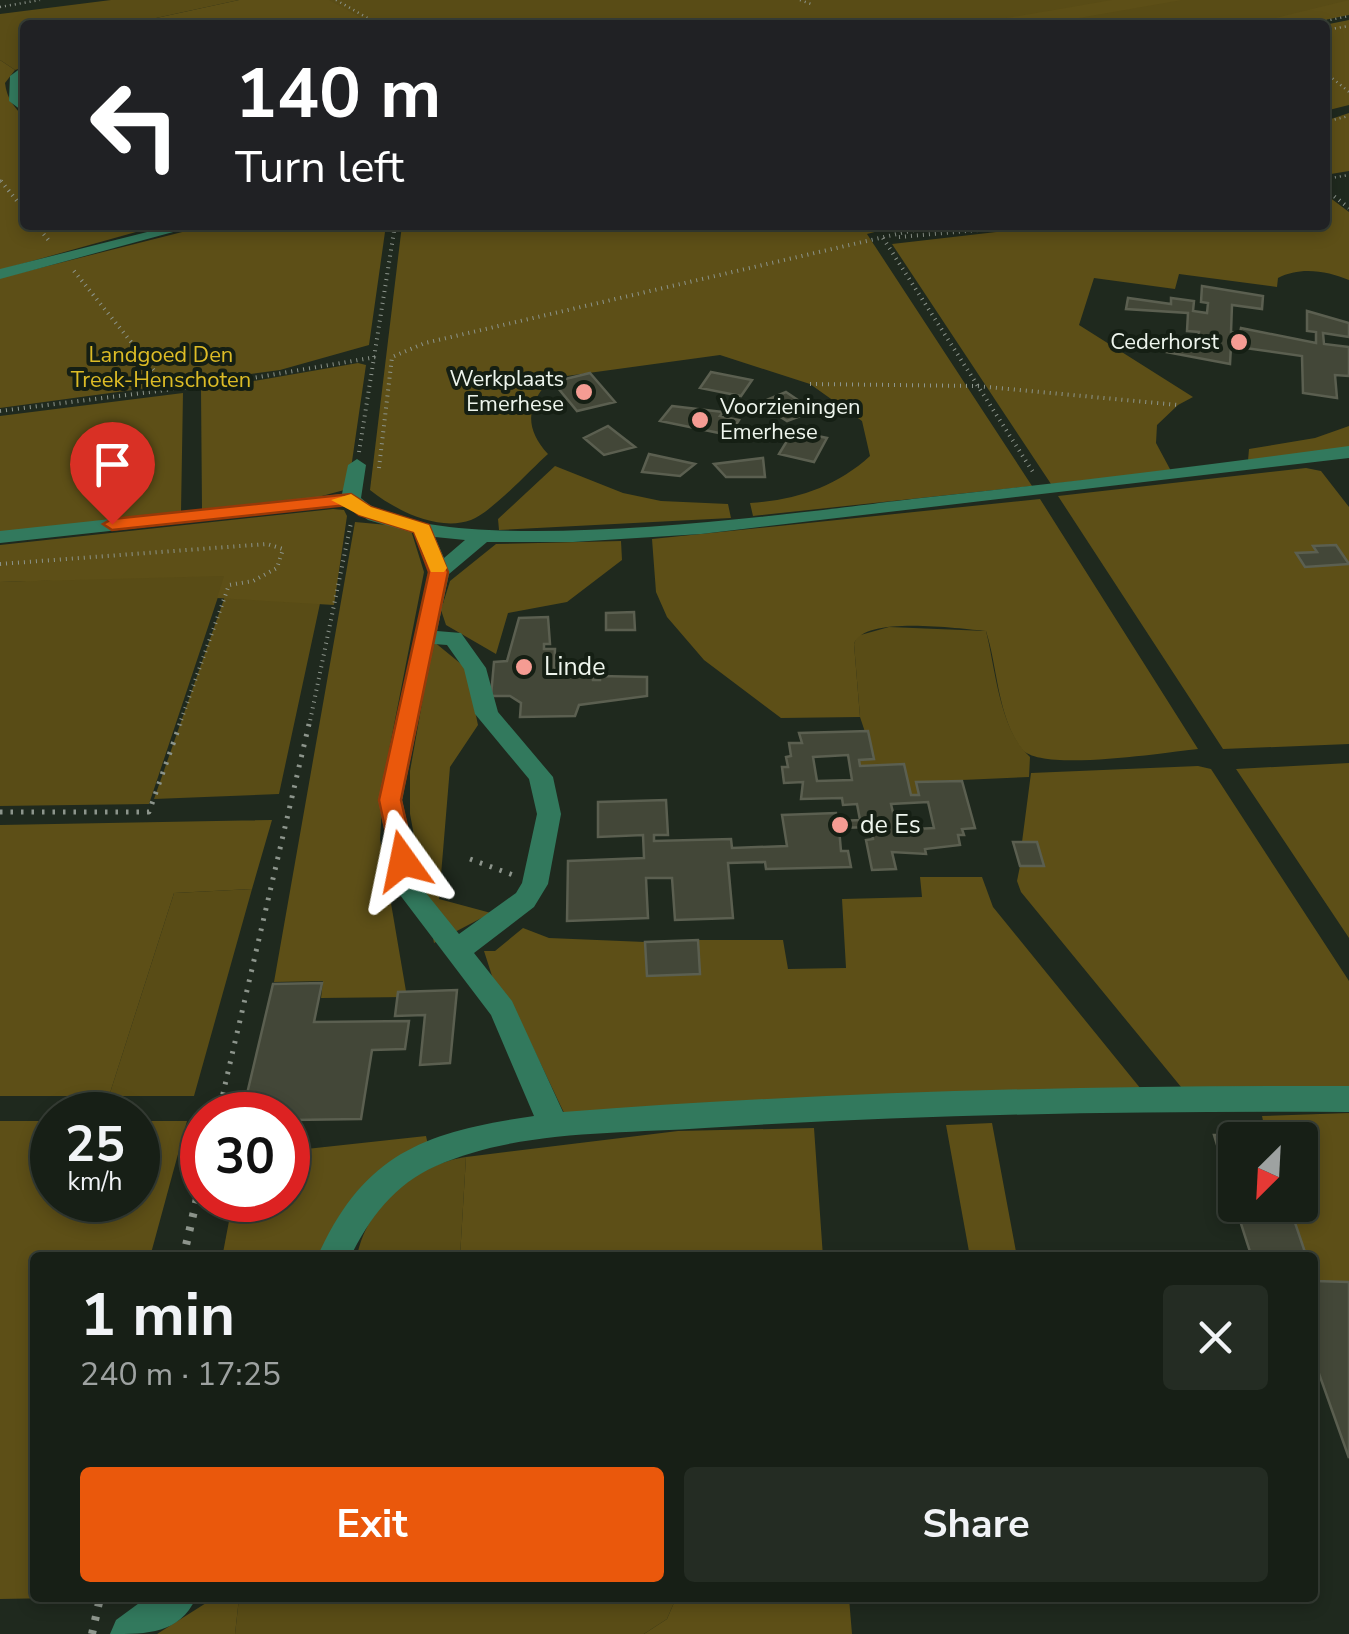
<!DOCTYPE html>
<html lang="en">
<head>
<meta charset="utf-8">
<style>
	:root { --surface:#171f16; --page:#242c23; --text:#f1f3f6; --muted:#9ea2a1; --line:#363d35; --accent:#ea580c }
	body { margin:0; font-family:"Nunito Sans",sans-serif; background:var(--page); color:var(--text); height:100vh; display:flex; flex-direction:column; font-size:38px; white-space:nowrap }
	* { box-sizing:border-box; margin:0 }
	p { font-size:32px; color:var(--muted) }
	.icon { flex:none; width:55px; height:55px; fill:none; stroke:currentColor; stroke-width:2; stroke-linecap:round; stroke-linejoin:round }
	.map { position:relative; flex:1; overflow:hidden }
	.sheet { position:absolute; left:30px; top:1252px; width:1288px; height:350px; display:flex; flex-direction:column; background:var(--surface); border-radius:10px; box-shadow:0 5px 15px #0003,0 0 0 2px var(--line) }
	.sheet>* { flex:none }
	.top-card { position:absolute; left:20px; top:20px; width:1310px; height:210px; border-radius:10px; box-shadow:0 5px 15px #0003,0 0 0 2px var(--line); background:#202124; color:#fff; overflow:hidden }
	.needle { width:65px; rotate:204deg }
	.controls { position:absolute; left:1218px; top:1122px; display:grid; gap:20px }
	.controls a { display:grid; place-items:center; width:100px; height:100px; border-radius:10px; background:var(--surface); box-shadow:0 5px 15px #0003,0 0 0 2px var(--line); font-size:50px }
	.speed { position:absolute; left:30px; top:1092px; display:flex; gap:20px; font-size:50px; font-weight:700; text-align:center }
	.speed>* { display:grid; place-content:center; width:130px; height:130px; border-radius:50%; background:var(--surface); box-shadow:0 5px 15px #0003,0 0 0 2px var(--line); line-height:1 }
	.speed small { font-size:25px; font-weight:400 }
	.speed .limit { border:15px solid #d22; background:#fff; color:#111 }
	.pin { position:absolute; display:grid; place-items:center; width:85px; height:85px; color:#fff; margin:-102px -42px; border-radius:50% 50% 50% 0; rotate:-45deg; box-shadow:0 0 10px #0007 }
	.pin .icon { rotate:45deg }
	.me { position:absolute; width:110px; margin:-55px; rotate:348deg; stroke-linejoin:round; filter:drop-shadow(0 0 8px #0008) }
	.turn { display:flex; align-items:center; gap:35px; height:210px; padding:0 50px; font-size:45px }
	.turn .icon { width:130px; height:130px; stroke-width:2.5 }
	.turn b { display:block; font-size:70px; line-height:85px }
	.round { display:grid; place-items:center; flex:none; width:105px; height:105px; border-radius:10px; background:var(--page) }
	.summary { display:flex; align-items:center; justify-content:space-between; height:170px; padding:0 50px }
	h1 { font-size:60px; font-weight:700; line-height:75px }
	.button { display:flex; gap:20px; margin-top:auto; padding:20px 50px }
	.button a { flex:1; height:115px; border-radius:10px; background:var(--accent); color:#fff; font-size:40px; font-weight:700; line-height:115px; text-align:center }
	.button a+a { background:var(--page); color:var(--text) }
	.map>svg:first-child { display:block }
	.green { fill:#594c16 }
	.forest { fill:#5d4f17 }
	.building { fill:#434738; stroke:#5b5f50; stroke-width:2.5; fill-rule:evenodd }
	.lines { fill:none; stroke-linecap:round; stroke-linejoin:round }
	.path-far3 { stroke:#8d958c; stroke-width:2.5; stroke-dasharray:1 4; stroke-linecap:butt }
	.path-far2 { stroke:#8d958c; stroke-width:4; stroke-dasharray:1 5; stroke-linecap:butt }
	.path-far1 { stroke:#8d958c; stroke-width:5; stroke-dasharray:2.5 8; stroke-linecap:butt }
	.path { stroke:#8d958c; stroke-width:8; stroke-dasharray:4 10; stroke-linecap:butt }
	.minor { fill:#32795d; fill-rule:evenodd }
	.route { fill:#ea580c; stroke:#983908; stroke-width:2.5 }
	.slow { fill:#f59e0b }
	.poi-dot { fill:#f59c93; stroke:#151f14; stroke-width:4 }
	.labels { text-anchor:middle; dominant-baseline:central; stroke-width:8; stroke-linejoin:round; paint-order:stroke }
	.far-poi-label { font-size:22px; fill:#eef5ed; stroke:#151f14; text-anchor:end }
	.far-park-label { font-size:22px; fill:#ddbc26; stroke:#151f14 }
	.poi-label { font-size:25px; fill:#eef5ed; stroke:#151f14; text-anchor:start }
</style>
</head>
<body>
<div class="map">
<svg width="1349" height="1634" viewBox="0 0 1349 1634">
	<rect width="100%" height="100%" fill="#1f291e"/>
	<path class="green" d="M111,0H239L124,25H25V67L15,70L0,60V14Z
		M274,0H1349V13L1290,25H321Z
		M327,571L279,794L154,799L225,596Z
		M183,575L225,576L149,804L0,806V582Z
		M889,627L986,631C996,671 999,728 1030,757L1029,777L917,782L919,795H911L903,765L860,766L859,760L874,759L860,717L854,644L857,636Z
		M252,889L194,1096H109L174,893Z
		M466,1157L460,1257L357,1258C365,1206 417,1164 466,1157Z
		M239,1598H676L667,1619L644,1634H235Z"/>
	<path class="forest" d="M239,0H329L374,25H124Z
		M1112,0H1182L1039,25H966Z
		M1349,0V15L1300,25H1247Z
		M1349,20V105L1325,111L1324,25Z
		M0,60L15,70L5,83C7,99 14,107 25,118V225L154,227L0,270Z
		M1349,113V171L1325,175V121Z
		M1325,194L1349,212V280C1328,271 1300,266 1278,278L1277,287L1179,274L1175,289L1094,278L1079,325L1193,397L1178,405L1157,425L1156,443L1171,471L1051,484L892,244L1057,225H1325Z
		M210,225H386L369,345L280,370L0,408V278Z
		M402,225H902L867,234L1032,486L753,516L750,503C796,500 836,487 870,456L862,421L810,384L720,355L552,378C527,403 523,427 548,454C530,470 492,512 471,520C438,532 395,510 370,490Z
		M358,363L366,365L348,489L318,497L202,509L201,390Z
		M183,393L181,512L0,532V416Z
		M1349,426V448L1248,461L1249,449L1315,438Z
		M555,466L623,493L661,501L728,504L731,518L499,530L498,519Z
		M1306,468L1321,471L1349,507V744L1223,749L1058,496Z
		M1040,499L1198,749C1167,752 1040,773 1022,749C997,716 998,668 986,631C959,629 864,615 854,644L860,717L781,718L704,660L667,617L656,592L652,539Z
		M333,509L344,510L347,516L334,605L217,598L224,576L0,582V545Z
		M355,522L410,527L424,572L384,776L380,839L407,997L321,998L323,981L274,982Z
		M621,541L622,560L567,602L508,613L496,654L446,625L441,610L450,581L496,544Z
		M433,641L466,668L478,725L450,767L439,899L491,913L434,943L410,814V771Z
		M1349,763V938L1236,769Z
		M1198,766L1211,769L1349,981V1089L1186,1093L1021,892L1017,881L1020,866L1044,865L1037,842H1022L1031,773Z
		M272,820L252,889L174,893L109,1096H0V825Z
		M920,877H982L993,907L1145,1094L566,1117L515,1010L493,979L484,951H495L523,928L549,938L645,942L647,976L700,974L698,940H783L788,969L846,968L842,899L922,897Z
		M1349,1113V1282L1315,1281L1312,1258L1307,1257L1289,1205H1300V1140H1267L1262,1116Z
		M0,1121H52V1200H138V1121H187L150,1257L35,1258V1598H57L0,1599Z
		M992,1123L1017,1257H970L946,1125Z
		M814,1128L823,1257H460L466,1157L678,1131Z
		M426,1136L428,1145C362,1171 352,1197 321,1257L222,1258L233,1200H288V1151Z
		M214,1598H239L235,1634H157Z
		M676,1598H849L852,1634H644L667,1619Z"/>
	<path class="building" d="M1202,286L1263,296L1262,309L1232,305L1231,332L1240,333L1241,328L1316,343V332L1307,331V311L1349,323V337L1323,333L1324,344L1349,347V376L1335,375L1337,398L1303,393L1302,356L1231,346L1230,364L1166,352L1167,337L1198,342L1199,332L1187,331L1188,313L1126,309L1128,298L1171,304V298L1194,301L1193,311L1207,313L1208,303L1201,302Z
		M711,372L752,380L741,396L700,388Z
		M590,373L615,402L577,411L553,382Z
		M786,392L814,411L787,421L759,403Z
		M672,406L723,412L720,416L739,420L729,435L660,421Z
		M608,426L635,447L604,455L584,438Z
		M793,431L827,438L814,462L779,454Z
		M649,454L695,464L680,476L642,472Z
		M763,458L765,477H726L714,464Z
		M1336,545L1349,564L1305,567L1296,553L1317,552L1313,546Z
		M634,612L635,630H606V613Z
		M548,617L550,644H544V649H555L554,667L564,673H593V680H600V676L647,677V696L579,705L575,716L520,717L521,703L510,696H491L494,662L507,661L519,618Z
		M868,731L874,759L859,760L860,766L904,764L911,795H919L916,782L962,781L975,828L962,829L964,835H958L960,845L925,849L926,854L892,852L896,869L872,870L866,840L873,839L871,827L839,828L841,851H848L851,867L766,869L765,862L728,863L733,918L675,920L672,878H646L648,918L567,921L568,861L644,858L643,835L598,837V802L666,800L668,835H654V841L731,839L732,848L787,846L782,815L836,813L838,821L860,820L857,804L843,805L842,798L801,799L803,782L784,783L782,767H788L786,757L791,756L789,743H802L799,733ZM848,755L852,780L817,781L813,757ZM928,802L934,828L897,830L891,804Z
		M1013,842H1037L1044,866H1020Z
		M698,940L700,974L647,976L645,942Z
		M322,983L314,1022L409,1021L405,1049L372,1050L361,1119L291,1120L292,1112L242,1115L273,984Z
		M457,990L450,1063L420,1065L425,1015L395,1016L398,992Z
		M1214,1135H1265L1267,1140H1235V1204Z
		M1235,1205H1289L1307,1258H1252Z
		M1312,1274L1315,1281L1349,1282V1458L1312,1354Z"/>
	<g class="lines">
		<path class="path-far3" d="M336,0L380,25
			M800,0L811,4
			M0,7L40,0
			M1306,25L1349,16
			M1325,30L1349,26
			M1325,72L1349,92
			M1325,122L1349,116
			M1325,179L1349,175
			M0,180L3,184"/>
		<path class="path-far2" d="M1,181L25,211
			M1325,189L1349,208
			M36,225L51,243
			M899,237L1035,225
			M883,238L1033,472
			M74,271L169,389
			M810,384L977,386L1178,405
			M0,411L229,382L376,357
			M359,452L395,225
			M379,468L392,357L425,343L936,225
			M0,564L267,544L283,549L277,568L253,581L229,585L179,726
			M309,726L351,523"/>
		<path class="path-far1" d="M0,812H149L180,724
			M470,859L513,875
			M218,1115L309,724"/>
		<path class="path" d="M183,1258L202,1177
			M92,1634L100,1598"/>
		<path class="minor" d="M25,65L21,100L25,113L9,101L10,76Z
			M175,225H199L0,279V269Z
			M1349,446V458L701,534L573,542H487L449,574L437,631L461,633L486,668L498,712L553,777L561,814L548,884L534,907L474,953L512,1001L563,1112C825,1092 1086,1085 1349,1086V1112C1134,1111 920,1114 705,1128C618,1134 517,1130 436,1166C395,1184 369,1218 350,1258H317C364,1152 426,1132 534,1116L491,1015L397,891L378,800L429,572L414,533L368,520L346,505L0,543V531L342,494L348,465L357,459L366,465L361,498C434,566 816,510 921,498C1064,483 1206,465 1349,446ZM435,537L465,540L444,558ZM434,644L447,645L464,669L475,714L529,779L537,814L522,883L516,893L459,934L422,888L402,800Z
			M146,1598H196C179,1634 148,1634 110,1634L116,1620Z"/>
	</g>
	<path class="route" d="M351,494L371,507L429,525L448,572L401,800L415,861L403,870L392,861L379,800L429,572L414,532L359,515L347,505L112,530L103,524L112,519Z"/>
	<path class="slow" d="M351,494L371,507L429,525L447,568L444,572H431L414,532L359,515L331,500Z"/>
	<g class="poi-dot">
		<circle cx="1239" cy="342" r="10"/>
		<circle cx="584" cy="392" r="10"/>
		<circle cx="700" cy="420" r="10"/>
		<circle cx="524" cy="667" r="10"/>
		<circle cx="840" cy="825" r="10"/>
	</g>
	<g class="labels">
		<g class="far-poi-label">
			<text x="1219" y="342">Cederhorst</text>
			<text x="564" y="379">Werkplaats<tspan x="564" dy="25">Emerhese</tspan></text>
			<text x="720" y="407" text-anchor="start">Voorzieningen<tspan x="720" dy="25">Emerhese</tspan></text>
		</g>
		<g class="far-park-label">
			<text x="161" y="355">Landgoed Den<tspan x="161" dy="25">Treek-Henschoten</tspan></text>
		</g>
		<g class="poi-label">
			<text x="544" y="667">Linde</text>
			<text x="860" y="825">de Es</text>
		</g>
	</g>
</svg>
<div class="controls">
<a><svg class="needle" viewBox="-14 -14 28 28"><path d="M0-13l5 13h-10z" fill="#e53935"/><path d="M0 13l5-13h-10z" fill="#9ea2a1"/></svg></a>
</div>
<div class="speed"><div>25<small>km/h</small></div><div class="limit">30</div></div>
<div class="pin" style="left:112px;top:524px;background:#d93025"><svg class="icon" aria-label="arrive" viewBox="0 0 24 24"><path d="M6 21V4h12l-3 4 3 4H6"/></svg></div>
<svg class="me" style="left:403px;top:861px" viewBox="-20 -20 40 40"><path d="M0-17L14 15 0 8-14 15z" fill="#ea580c" stroke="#fff" stroke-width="4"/></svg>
<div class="top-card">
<div class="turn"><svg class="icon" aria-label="left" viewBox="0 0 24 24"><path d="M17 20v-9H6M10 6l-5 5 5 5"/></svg><div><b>140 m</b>Turn left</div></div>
</div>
<section class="sheet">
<div class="summary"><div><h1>1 min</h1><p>240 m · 17:25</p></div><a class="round"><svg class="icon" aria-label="close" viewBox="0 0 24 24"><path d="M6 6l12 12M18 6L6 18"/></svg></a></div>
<div class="button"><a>Exit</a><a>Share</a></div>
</section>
</div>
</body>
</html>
